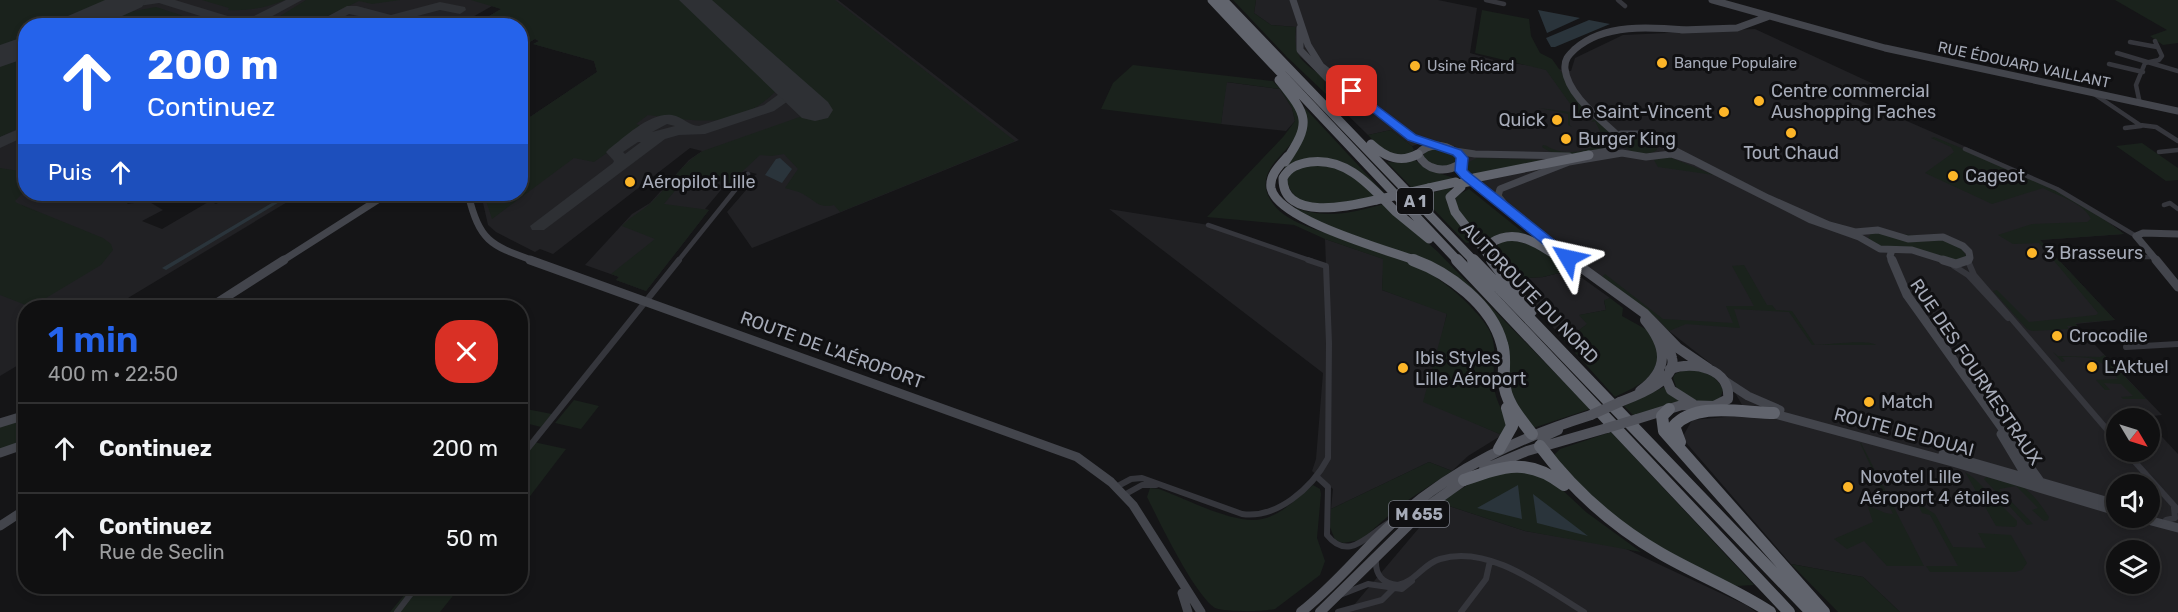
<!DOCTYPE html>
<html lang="fr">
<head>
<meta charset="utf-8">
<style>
	:root { --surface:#101011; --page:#1e1e1f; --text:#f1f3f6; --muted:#9c9d9f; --line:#303031; --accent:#2563eb }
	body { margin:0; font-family:Rubik,sans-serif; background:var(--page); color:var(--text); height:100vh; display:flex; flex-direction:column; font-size:22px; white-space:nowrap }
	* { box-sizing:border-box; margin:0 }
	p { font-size:20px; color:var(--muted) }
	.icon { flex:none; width:33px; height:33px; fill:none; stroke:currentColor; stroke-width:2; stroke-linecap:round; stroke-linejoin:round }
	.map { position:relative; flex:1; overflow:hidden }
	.panel { position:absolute; left:18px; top:300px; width:510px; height:294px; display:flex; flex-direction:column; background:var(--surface); border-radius:24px; box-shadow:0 3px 9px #0003,0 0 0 2px var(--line) }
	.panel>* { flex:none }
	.banner { position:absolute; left:18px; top:18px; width:510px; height:183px; border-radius:24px; box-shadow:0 3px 9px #0003,0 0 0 2px var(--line); background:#2563eb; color:#fff; overflow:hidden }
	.needle { width:39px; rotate:128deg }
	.fabs { position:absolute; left:2106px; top:408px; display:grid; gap:12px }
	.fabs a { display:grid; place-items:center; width:54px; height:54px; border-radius:50%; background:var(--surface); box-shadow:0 3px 9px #0003,0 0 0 2px var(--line); font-size:30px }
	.pin { position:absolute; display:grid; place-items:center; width:51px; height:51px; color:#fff; margin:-26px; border-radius:12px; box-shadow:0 3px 9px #0006 }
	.me { position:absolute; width:66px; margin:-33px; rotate:306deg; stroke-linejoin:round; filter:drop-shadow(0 0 4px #0008) }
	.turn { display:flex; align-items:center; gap:21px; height:126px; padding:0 30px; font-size:27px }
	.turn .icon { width:78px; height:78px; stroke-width:2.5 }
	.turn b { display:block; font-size:42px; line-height:51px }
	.then { display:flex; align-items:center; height:57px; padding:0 30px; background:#0003; gap:12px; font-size:22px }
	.round { display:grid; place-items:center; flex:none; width:63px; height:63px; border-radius:24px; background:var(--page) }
	.summary { display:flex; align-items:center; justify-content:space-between; height:102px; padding:0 30px }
	h1 { font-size:36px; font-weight:600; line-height:45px; color:var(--accent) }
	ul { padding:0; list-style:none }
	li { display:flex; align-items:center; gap:18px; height:90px; padding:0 30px; border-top:2px solid var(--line) }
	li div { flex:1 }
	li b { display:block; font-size:22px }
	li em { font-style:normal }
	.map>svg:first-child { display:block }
	.built { fill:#212124; fill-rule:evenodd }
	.green { fill:#1a221c }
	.water { fill:#2a343b }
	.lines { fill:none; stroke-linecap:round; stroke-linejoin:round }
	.taxiway { fill:#2e3034; fill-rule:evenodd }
	.runway { fill:#2e3034; fill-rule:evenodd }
	.street-far1 { stroke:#35363c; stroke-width:4.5 }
	.street { stroke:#35363c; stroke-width:6 }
	.secondary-far1 { stroke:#43454c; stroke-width:7 }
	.secondary { stroke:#43454c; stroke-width:9 }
	.primary-far1 { stroke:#51535b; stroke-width:8 }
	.primary { stroke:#51535b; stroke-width:10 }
	.highway-far1 { stroke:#61646d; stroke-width:9 }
	.highway { stroke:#61646d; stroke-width:12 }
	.primary-bridge { stroke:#51535b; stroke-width:10 }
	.highway-bridge { stroke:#61646d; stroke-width:9 }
	.route { fill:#2563eb; stroke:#184099; stroke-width:1.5 }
	.poi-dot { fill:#fcb528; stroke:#101012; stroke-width:2 }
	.labels { text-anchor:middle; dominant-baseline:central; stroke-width:6; stroke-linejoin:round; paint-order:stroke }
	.far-poi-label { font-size:15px; fill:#a6abb8; stroke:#101012; text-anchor:start }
	.far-street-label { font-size:15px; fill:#a6abb8; stroke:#101012 }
	.shield { fill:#101012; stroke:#797c86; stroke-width:1.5 }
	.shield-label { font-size:16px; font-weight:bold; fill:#a6abb8 }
	.poi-label { font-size:18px; fill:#a6abb8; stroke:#101012; text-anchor:start }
	.street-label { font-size:18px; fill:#a6abb8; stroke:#101012 }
</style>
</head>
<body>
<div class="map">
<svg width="2178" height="612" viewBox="0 0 2178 612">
	<rect width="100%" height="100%" fill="#151517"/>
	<path class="built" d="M0,0H838L1019,140L752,248L727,212L753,182L751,178L757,174L745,171L733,186L725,185L716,196L705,209L709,210L646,291L616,280L619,277L585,265L632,214L650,203L689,160L702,151L690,148L553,254L540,249L535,252L496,232L488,225L481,194H520L521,123L597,72L594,61L533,44L539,41L535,39L528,43L521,40L520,26L474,25L501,9L492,6L457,26H26V194H135L127,204L148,201L163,210L142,221L162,229L210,201L216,204L234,194H316L309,198L299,195L113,307L26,308L25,361L0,376Z
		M1256,0H1438L1477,8L1470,53L1497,61L1571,71L1575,58L1623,35L1755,29L1878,86L1854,98L1994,159L2085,204L2124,234L2040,240L2115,320L2075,324L2162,415L2144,417L2145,418H2116V452H2150V424L2178,454V612H1900L1863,577L1791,564L1682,438L1692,420L1748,415L1724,374L1484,186L1468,165L1466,156L1456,147L1429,141L1412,146L1391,130L1368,135L1325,93L1324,78L1297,54L1294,46L1296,27L1271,25L1254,13ZM2116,484H2150V518H2116ZM2116,550H2150V584H2116Z
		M1226,82L1280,89L1292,108L1295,121L1286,131L1221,124Z
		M1109,209L1209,225L1326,265L1325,239L1384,259L1382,290L1447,313L1438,352L1468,420L1502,435L1468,456L1452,471L1429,462L1331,509L1333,489L1312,471L1316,459L1323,373Z
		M1571,270L1610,298L1604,301L1606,310L1580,315L1588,324L1575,333L1569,332L1560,336L1515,279L1543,277Z
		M1440,503L1525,531L1622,547L1746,605L1756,612H1348Z"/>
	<path class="green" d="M0,0H112L53,25L26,26L25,37L0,48Z
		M202,0H285C266,8 248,11 228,10L229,8Z
		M306,0H400L372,4L359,1L309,25H278L277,18Z
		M471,0H681L778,89C738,131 699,121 648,115L636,124L644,127L594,162L574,158L492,219L484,194H520L521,123L597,72L594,61L533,44L539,41L535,39L528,43L521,40L520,26L474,25L501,9Z
		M708,0H835L1015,141L840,212L834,205C819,209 816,201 803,194C798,191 791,190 785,188L798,169L784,154L772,156L760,155L730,183L687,176L664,204L709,210L646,291L616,280L619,277L611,274L655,239L622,226C631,216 642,211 652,202C670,185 681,164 703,151L828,107Z
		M1233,0H1256L1254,13L1271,25L1296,27C1293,58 1301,60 1324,78L1325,93L1287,57Z
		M2115,0H2178V43L2163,45L2150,36L2167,30Z
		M156,7L202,22L204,20L210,25H90L113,15Z
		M1482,10L1529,19L1531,36L1540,53L1552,59L1588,110L1584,115L1570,113V125L1572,127L1568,125V114L1539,108L1570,112L1571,105L1546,70L1475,53Z
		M25,54V125L0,137V65Z
		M1133,65L1273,81C1281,90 1291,99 1297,109C1317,148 1241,162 1274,205C1287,222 1315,229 1334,236C1384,252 1426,263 1464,300C1472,308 1482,318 1488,328C1499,347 1492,365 1494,386C1495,400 1503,411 1508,424L1502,435L1423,402L1447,314L1382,290L1383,259L1325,239L1294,225L1207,217L1283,137L1295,121L1292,108L1280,89L1227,82L1221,124L1101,109L1113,83Z
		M1304,107L1385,194L1382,195L1368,180L1321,159L1281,174C1294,149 1314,138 1304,107Z
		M1594,119L1599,121L1615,136L1613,147C1591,151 1561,161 1542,147L1543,145L1547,146C1559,155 1595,156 1602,135L1595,121L1591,122Z
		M1391,130L1412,146L1414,150L1409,156L1384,152L1368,135Z
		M1630,135L1642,136L1656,144L1657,150C1646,158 1626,153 1621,141L1623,137Z
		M1934,137C2001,164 2067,190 2124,234L2040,240L2115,320L2075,323L2081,330H2076L2072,326H2067L2069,329L2032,331L2027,329L1993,291L1997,290L2029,322L2096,315L2098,313L2039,243L2013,244L1998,235L2032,224L2087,222L2091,219C2084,203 2058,196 2043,188L1992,204L1925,173L1954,152L1951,147L1931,138Z
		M2142,143L2178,168V180L2166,181L2116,146Z
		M1439,148L1457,156V163C1444,170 1433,166 1423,157L1425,151Z
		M1669,157L1714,175L1658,167L1654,160Z
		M1477,158L1542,160L1473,175L1465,171V168L1467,163Z
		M1415,160L1426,169L1457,179L1413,189L1387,162L1405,163Z
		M1313,164L1346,170L1377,197C1351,203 1293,219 1287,179L1292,172Z
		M0,168L25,172V191L15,201L17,203L103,238L111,244L113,250L101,265L31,307L0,295Z
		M1449,188L1452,190L1446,197L1447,204L1474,242L1466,243L1421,196Z
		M1469,189L1525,234L1508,232L1482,242C1474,231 1453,211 1456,196Z
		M1384,204L1438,252L1590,409L1533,428L1521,412L1511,390L1508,373L1510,357L1505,334L1464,287L1319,224L1291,206C1324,220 1351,213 1384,204Z
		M1872,232C1894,235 1958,233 1966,256L1960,261L1879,246L1868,238Z
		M1507,239L1535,246L1571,270L1543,277L1515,279L1497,254L1498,243Z
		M1744,265L1767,305H1772L1776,310L1792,311L1815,345C1829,345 1867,339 1876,345H1812L1789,312L1734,309L1740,328L1686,324L1669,331L1657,318L1602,277L1605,274L1663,319L1733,323L1726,306H1754L1732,266Z
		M1610,298L1623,308L1622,316L1649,331L1660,356C1650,383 1639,385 1615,397L1560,336L1569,332L1575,333L1587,324L1579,315L1606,310L1604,300Z
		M2053,352L2058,356L2100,357L2104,355L2146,399H2123L2121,397L2133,396L2121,384L2104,383L2110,390H2105L2096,380L2118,379C2096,354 2093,358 2062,357L2065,361L2062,362Z
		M1686,369C1701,371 1717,374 1723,390L1720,399C1704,407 1690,399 1677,389L1673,378L1675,374Z
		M1664,387L1681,402L1634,416L1624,406Z
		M574,400L599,406L581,429L555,423Z
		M521,408L552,414L541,427L521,422Z
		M25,418V441L0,450V426Z
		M1611,432L1754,585L1735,586L1663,550L1601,508L1554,455L1560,449Z
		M529,441L566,449L521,508V452Z
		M1860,443H1861L1924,566H1887L1864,541L1847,549L1834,539L1873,522L1868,507C1878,508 1883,514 1893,514Z
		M1429,462L1452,471L1402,504L1361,540L1343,543L1335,540L1330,527L1331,509Z
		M1527,470L1556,484L1586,512L1641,552L1525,531L1440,503C1471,481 1489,472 1527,470Z
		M1965,472L1975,479L2017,521V525L2015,527L1996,526Z
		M1986,477L2023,487C2034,495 2041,505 2049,517L2048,520L2044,521L2032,510L2038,508L2016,486L1999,489L2033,524L2027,525L1984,479Z
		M1313,485L1320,489L1321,494L1317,538L1325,561L1320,575L1275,609C1263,612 1226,612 1215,608C1194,594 1160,523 1147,497L1150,488L1159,489C1187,499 1234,525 1262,519C1282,515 1298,497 1313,485Z
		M1914,496L1924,507L1935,514L1953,547L1986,548L1978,533L2011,535L2027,563L2022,570L2015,572H1930L1926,566H1958L1930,515L1922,513Z
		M1791,564L1863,577L1900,612H1838Z
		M411,587H460L440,612H390Z"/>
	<path class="water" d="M1538,10L1580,18L1547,33Z
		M1589,20L1610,24L1555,47H1551L1546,38Z
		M780,158L792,169L782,183L765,175L776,159Z
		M287,194L291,195L166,270L162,268Z
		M1518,485L1522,519L1477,508Z
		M1533,494L1588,536L1537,523Z"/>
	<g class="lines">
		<path class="taxiway" d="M127,0H175L244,21L286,0H302L254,26H232L159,3L132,7L100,17L94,13L95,10Z
			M440,2L465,7L466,10L460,14L440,10L391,23L349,14L327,26H310L347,6H357L391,15Z
			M789,82L796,86L791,99L774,111L705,134L679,135L665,139L544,230H532L530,226L613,163L614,161L606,152L609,149C625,137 650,112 672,115C683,117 689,126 699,126L764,105L779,94L784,83ZM667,124L675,126L652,132ZM638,142H641L625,154L623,152Z
			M26,126V136L0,148V137Z"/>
		<path class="runway" d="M105,0H146L142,7L100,26H56L61,19Z
			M679,0H712L828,102L833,110L828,118L815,121L802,118Z
			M26,36V58L0,67V45Z"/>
		<path class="street-far1" d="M1486,0L1504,4
			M1618,0L1625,6
			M2130,42L2157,47
			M2117,53L2178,71
			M2109,64L2143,72
			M2094,94L2140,125L2156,127L2178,141
			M2140,104L2136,85L2145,63L2159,60L2162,56L2155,41
			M2125,128L2141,126
			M1965,149L2057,189L2136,236
			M2159,152L2178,150
			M2164,205L2170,203L2178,209
			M1208,225L1312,261
			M2065,258L2152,257
			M678,261L748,174"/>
		<path class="street" d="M1968,261L1974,275L2116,440
			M1954,266L1968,275L2008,318
			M2126,347L2178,344
			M2126,452L2178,510
			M520,458L679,260
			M1316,476L1328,487L1327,535C1350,564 1370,531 1394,520
			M1116,487L1131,479L1142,478L1242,514C1277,519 1312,488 1328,458L1329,343L1326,266L1308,260
			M1124,495L1142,485H1156
			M2166,520L2175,518L2174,508
			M1376,560C1375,575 1383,584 1398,585C1416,581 1423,564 1440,559C1490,544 1544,588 1584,612
			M1340,595L1368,584L1402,589L1412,581
			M397,612L417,586
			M1338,612L1382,600L1393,589
			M1461,612L1486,579L1490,561"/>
		<path class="secondary-far1" d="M1293,0L1308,45L1321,66L1412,138L1436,145
			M1712,0L1885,48L2178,111
			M1300,28V50L1327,78
			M1682,30L1737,28L1767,17
			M1617,138L1616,134C1598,117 1568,95 1565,69C1564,59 1569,55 1575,49C1604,23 1651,27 1687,30
			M1455,151L1475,154L1569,156
			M1584,155L1614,150L1621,134H1643L1768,198L1829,225L1855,232L1878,230L1908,239L1943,237L1963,246L1969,252L1970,258L1967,261
			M468,194C480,242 490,245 534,261
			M1506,206L1498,196L1500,189L1569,162L1622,153L1646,157L1671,154L1696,162L1811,220L1859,237L1880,249L1912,250L1947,261
			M1892,250L1890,256L1892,261
			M282,261L387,194
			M2157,261L2136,236L2143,233L2178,234"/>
		<path class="secondary" d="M530,260L1077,457L1111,482L1133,505L1201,612
			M1892,260L1907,295L2042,484
			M1943,260L1956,264L1968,260
			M2156,260L2178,287
			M209,308L284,260
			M1725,381L1748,396L1780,410
			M1771,413L1956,463L2116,511
			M0,423L26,415
			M2001,434L2028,479
			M0,453L26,444
			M1943,454L2116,504
			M2140,518L2178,528
			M0,526L26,509
			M1182,593L1188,612"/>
		<path class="primary-far1" d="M1461,163C1446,174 1426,171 1418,154C1431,140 1450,145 1462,158L1461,171L1472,182L1573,261"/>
		<path class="primary" d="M1571,260L1644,313L1678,348L1709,369
			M1665,376L1671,390L1693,404
			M1640,391C1670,369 1667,347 1645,320
			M1620,402C1635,396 1678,381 1672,358C1671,351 1664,343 1661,336
			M1637,419L1682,405L1714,406L1728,399C1731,369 1694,360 1670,369
			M1540,446L1545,436L1558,430
			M1484,469L1527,451L1607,428
			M1301,612C1337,584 1365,547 1399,517C1455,467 1521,437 1591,415
			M1320,612L1428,506L1469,477"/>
		<path class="highway-far1" d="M1212,0L1458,261
			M1223,0L1474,261
			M1279,80C1308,116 1312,122 1285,162
			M1371,144C1385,157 1400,164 1418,154
			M1288,156C1280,165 1269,175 1271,188C1277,220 1387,250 1417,261
			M1474,178L1589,155
			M1461,187L1450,197L1455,212L1493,261
			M1429,188L1456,182
			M1376,200C1351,206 1282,222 1283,178C1289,167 1298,164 1310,162C1348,157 1372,188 1396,212C1407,221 1418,230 1429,239
			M1495,260L1490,250L1491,243C1516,227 1538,244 1560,258"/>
		<path class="highway" d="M1413,260C1449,273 1492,305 1502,344C1506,356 1503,369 1504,381C1505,402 1520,418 1532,434
			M1457,260L1789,612
			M1473,260L1811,612
			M1492,260L1531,311
			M1669,409L1662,416L1664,431L1824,612
			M1680,442L1674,426C1696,401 1744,413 1774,413
			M1540,446C1573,490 1612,525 1660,553C1696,574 1735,589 1770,612
			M1499,449L1512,426L1507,408
			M1464,480C1504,466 1528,457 1564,485"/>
		<path class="primary-bridge" d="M1591,415L1620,402
			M1607,428L1637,419"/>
		<path class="highway-bridge" d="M1458,184L1477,180
			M1376,200L1429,188"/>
	</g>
	<path class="route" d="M1352,87L1416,135L1461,150L1468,158L1467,170L1470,173L1573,255L1575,258L1573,261H1564L1461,178L1455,171L1456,158L1453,155L1408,140L1348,93V88Z"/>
	<g class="poi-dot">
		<circle cx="1662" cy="63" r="6"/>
		<circle cx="1415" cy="66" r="6"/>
		<circle cx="1759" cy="101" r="6"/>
		<circle cx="1724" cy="112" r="6"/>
		<circle cx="1557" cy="120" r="6"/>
		<circle cx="1791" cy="133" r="6"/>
		<circle cx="1566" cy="139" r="6"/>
		<circle cx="1953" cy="176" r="6"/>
		<circle cx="630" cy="182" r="6"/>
		<circle cx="2032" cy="253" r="6"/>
		<circle cx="2057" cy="336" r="6"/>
		<circle cx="2092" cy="367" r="6"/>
		<circle cx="1403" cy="368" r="6"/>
		<circle cx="1869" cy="402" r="6"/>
		<circle cx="1848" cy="487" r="6"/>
	</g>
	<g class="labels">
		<g class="far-poi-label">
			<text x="1674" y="63">Banque Populaire</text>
			<text x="1427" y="66">Usine Ricard</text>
		</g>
		<g class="far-street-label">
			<text transform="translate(2024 65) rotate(12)">RUE ÉDOUARD VAILLANT</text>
		</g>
		<g class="shield">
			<rect x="1397" y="188" width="36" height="26" rx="4.5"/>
			<rect x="1389" y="501" width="60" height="26" rx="4.5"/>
		</g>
		<g class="shield-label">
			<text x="1415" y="201">A 1</text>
			<text x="1419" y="514">M 655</text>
		</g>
		<g class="poi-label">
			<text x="1771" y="91">Centre commercial<tspan x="1771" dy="21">Aushopping Faches</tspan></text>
			<text x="1712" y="112" text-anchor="end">Le Saint-Vincent</text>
			<text x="1545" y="120" text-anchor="end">Quick</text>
			<text x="1578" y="139">Burger King</text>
			<text x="1791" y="153" text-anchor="middle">Tout Chaud</text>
			<text x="1965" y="176">Cageot</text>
			<text x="642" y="182">Aéropilot Lille</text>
			<text x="2044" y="253">3 Brasseurs</text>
			<text x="2069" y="336">Crocodile</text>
			<text x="1415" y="358">Ibis Styles<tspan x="1415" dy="21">Lille Aéroport</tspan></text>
			<text x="2104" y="367">L'Aktuel</text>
			<text x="1881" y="402">Match</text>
			<text x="1860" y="477">Novotel Lille<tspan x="1860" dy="21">Aéroport 4 étoiles</tspan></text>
		</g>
		<g class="street-label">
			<text transform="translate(1530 293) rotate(46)">AUTOROUTE DU NORD</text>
			<text transform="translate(832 350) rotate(20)">ROUTE DE L'AÉROPORT</text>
			<text transform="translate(1976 372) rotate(56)">RUE DES FOURMESTRAUX</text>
			<text transform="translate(1904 432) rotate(15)">ROUTE DE DOUAI</text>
		</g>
	</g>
</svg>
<div class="fabs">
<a><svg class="needle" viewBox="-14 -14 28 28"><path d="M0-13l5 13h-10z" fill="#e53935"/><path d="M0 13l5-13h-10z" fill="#9c9d9f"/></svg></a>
<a><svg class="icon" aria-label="sound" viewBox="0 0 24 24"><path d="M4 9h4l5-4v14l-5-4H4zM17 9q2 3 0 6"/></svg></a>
<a><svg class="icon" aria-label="layers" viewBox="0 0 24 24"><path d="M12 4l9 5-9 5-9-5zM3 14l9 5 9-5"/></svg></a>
</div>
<div class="pin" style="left:1352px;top:91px;background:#d93025"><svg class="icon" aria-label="arrive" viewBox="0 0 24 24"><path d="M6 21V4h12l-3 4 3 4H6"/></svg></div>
<svg class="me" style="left:1568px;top:258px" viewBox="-20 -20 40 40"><path d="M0-17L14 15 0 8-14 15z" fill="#2563eb" stroke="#fff" stroke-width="4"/></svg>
<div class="banner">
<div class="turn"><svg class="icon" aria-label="ahead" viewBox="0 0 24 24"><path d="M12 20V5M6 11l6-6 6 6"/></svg><div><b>200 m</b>Continuez</div></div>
<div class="then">Puis<svg class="icon" aria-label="ahead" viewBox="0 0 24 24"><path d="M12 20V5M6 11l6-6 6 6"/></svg></div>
</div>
<section class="panel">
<div class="summary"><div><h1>1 min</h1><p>400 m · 22:50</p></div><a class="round" style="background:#d93025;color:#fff"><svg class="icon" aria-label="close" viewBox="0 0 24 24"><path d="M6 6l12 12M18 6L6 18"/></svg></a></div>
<ul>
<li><svg class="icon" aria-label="ahead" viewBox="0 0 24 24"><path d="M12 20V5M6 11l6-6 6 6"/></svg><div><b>Continuez</b></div><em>200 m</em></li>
<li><svg class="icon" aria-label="ahead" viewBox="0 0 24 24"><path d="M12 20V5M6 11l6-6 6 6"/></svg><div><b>Continuez</b><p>Rue de Seclin</p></div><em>50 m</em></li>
</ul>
</section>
</div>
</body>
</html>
